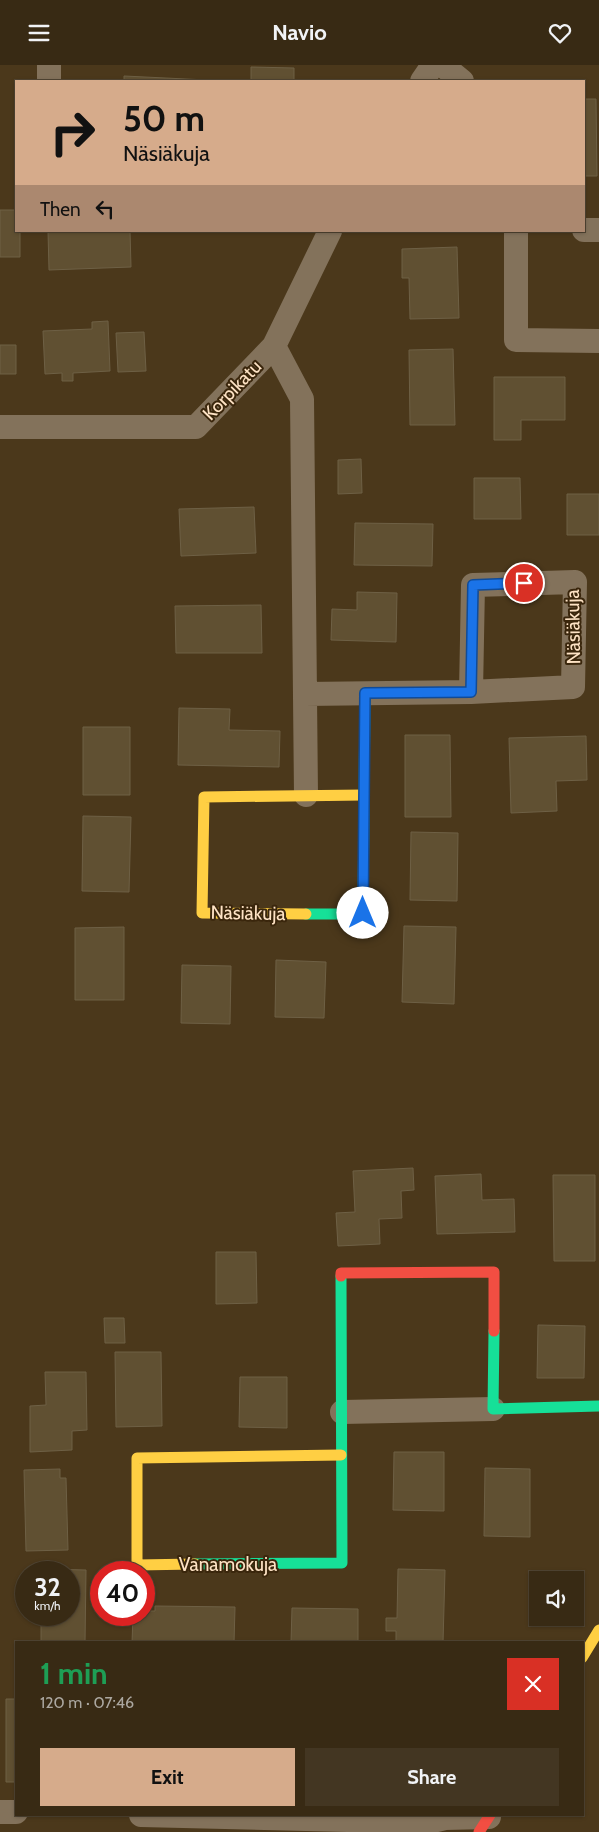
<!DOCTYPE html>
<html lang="en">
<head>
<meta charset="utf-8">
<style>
	:root { --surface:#382a14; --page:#433622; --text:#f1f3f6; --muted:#aba7a0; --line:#524634; --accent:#d6ab8b }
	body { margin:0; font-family:Cabin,sans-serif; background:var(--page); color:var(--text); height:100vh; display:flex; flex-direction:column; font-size:19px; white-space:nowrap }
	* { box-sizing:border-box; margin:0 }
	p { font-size:16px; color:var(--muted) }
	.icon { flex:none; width:28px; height:28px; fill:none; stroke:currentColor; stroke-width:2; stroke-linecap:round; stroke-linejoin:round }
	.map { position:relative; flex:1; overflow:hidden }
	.side { position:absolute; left:15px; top:1576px; width:569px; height:175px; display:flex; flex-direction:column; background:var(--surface); border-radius:0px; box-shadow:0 1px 4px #0004,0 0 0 1px var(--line) }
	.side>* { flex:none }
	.hud { position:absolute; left:15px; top:15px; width:570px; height:152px; border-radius:0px; box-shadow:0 1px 4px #0004,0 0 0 1px var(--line); background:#d6ab8b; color:#111; overflow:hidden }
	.buttons { position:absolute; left:529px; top:1506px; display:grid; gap:10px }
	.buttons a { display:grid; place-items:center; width:55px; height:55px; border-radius:0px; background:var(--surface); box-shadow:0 1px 4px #0004,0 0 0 1px var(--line); font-size:25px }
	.speed { position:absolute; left:15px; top:1496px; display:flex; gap:10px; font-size:25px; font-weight:700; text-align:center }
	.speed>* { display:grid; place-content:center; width:65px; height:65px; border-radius:50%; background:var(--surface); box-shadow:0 1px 4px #0004,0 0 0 1px var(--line); line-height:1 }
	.speed small { font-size:12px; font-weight:400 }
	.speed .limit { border:8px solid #d22; background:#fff; color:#111 }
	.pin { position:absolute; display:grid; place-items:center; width:42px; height:42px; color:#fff; margin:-21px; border:2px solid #fff; border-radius:50%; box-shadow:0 1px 5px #0007 }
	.me { position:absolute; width:55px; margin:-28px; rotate:0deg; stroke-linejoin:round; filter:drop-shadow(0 0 4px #0008) }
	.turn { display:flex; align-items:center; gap:18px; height:105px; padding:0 25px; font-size:22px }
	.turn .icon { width:65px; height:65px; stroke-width:2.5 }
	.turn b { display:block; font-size:35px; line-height:42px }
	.then { display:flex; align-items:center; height:48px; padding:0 25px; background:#0003; gap:10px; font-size:19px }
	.round { display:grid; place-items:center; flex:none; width:52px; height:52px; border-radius:0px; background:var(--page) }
	.summary { display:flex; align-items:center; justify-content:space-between; height:85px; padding:0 25px }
	h1 { font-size:30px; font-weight:800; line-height:38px; color:#1e9e55 }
	.button { display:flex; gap:10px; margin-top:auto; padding:10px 25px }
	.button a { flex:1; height:58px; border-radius:0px; background:var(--accent); color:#111; font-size:20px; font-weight:800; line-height:58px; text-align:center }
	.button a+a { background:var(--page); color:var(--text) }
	header { display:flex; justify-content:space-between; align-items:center; height:65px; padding:0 25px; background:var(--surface); font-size:22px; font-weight:800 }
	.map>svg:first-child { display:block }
	.building { fill:#605032; stroke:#6e6045 }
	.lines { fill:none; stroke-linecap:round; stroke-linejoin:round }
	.street { stroke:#83725b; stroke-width:24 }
	.fast { stroke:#16e098; stroke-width:11 }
	.slow { stroke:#ffcf43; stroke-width:11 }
	.jam { stroke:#f24e42; stroke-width:11 }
	.route-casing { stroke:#114b97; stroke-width:12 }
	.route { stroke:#1a73e8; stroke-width:9 }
	.labels { text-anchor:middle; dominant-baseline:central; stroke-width:4; stroke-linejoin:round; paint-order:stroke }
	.street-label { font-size:19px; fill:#fee3c5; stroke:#3a260c }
</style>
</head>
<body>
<header><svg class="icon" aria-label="menu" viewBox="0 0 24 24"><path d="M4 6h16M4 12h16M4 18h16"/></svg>Navio<svg class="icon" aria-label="heart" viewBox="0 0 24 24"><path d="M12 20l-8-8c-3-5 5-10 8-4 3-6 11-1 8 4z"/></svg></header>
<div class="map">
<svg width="599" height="1767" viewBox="0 0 599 1767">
	<rect width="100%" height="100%" fill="#4b381b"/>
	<path class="building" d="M251,2L294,3V16H251Z
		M124,11L207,15V16H124Z
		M584,34H596L597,111H584Z
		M0,145H16V166H20V192H0Z
		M48,166H130L131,202L49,205Z
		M457,182L459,253L410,254L409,213H402V184Z
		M108,256L110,306L73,308V316H62V308L45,309L43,266L92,264V257Z
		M144,267L146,306L118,307L116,268Z
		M0,280H16V309H0Z
		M453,284L455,360H410L409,285Z
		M494,312H565V355H521V375H494Z
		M361,394L362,428L338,429V395Z
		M474,413H520L521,454H474Z
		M567,429H599V470H567Z
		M254,442L256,488L181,491L179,444Z
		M355,458L433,459L432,501L354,500Z
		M357,527L397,528L396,577L331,575L332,544L357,545Z
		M261,540L262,588H176L175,541Z
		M179,643L230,644L229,665L280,666L279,702L178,700Z
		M83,662H130V730H83Z
		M405,670H450L451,752H405Z
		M586,671L587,715L556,716L557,746L511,748L509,673Z
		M83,751L131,752L129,827L82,826Z
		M411,767L458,768L457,836L410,835Z
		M404,861L456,862L454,939L402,937Z
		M124,862V935H75V863Z
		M276,895L326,897L324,953L275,952Z
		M182,900L231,901L230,959L181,958Z
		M413,1103L414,1125L401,1126L402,1153L379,1154L380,1179L338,1181L336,1148L355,1147L353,1106Z
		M481,1109L482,1135L514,1134L515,1167L437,1169L435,1111Z
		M553,1110H595V1196H554Z
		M216,1187H256L257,1238L216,1239Z
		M104,1253H124L125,1278H105Z
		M538,1260L585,1261L584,1313H537Z
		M115,1287H161L162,1361L116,1362Z
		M45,1307H86L87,1365L72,1366V1385L30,1387V1341L46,1340Z
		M240,1312H287V1363L239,1362Z
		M394,1387H444V1446L393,1445Z
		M485,1403L530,1404V1472L484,1471Z
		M60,1404V1413H66L68,1485L26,1486L24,1405Z
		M42,1504L86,1505L85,1578H41V1550H69V1508H42Z
		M398,1504L445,1505L443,1578H396V1566H386V1553H397Z
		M155,1541L235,1542L234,1578H132L133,1550H144V1546H155Z
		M292,1543L358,1544V1578H275L291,1577Z
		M6,1634H16V1717H6Z"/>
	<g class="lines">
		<path class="street" d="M442,0L462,16
			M49,16V0
			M422,16L433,0
			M584,165H599
			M516,166V275L599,276
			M274,281L302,334L306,730
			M0,362H196L274,281L330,166
			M305,629L471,627L573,622L575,517L473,520L471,627
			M342,1347L493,1344
			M0,1747H16
			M141,1750L429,1757L445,1753L489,1752"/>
		<path class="fast" d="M306,849H363L365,628
			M494,1266L493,1344L599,1341
			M195,1499L342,1498L341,1211"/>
		<path class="slow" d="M306,849L202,848L204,732L364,730
			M195,1499L137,1500V1393L341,1390
			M582,1593L599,1565"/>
		<path class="jam" d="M341,1211V1208L494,1207V1266
			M479,1767L490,1750"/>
	</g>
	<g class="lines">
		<defs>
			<path id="route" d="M363,848L365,628L471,627L473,520L524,518"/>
		</defs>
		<use href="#route" class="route-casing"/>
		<use href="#route" class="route"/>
	</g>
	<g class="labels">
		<g class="street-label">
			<text transform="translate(232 325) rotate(-46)">Korpikatu</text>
			<text transform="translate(573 562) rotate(-91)">Näsiäkuja</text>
			<text transform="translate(248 848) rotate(1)">Näsiäkuja</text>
			<text x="228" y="1499">Vanamokuja</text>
		</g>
	</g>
</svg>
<div class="buttons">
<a><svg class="icon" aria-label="sound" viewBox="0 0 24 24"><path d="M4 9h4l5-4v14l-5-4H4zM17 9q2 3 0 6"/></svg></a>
</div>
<div class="speed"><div>32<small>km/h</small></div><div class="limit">40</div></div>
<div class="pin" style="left:524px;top:518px;background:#d93025"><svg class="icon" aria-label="arrive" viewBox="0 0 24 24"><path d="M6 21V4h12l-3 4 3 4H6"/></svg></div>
<svg class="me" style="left:363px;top:848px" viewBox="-20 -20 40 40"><circle r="19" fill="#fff"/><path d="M0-13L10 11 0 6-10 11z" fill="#1a73e8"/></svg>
<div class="hud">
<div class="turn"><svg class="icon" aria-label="right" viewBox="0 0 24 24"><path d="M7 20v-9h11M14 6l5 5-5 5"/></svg><div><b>50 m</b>Näsiäkuja</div></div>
<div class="then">Then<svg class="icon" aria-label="left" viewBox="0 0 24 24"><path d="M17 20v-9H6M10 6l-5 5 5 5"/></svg></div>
</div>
<section class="side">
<div class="summary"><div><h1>1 min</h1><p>120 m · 07:46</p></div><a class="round" style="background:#d93025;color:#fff"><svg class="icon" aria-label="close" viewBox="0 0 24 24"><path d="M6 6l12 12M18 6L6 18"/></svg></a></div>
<div class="button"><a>Exit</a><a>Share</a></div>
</section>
</div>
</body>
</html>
